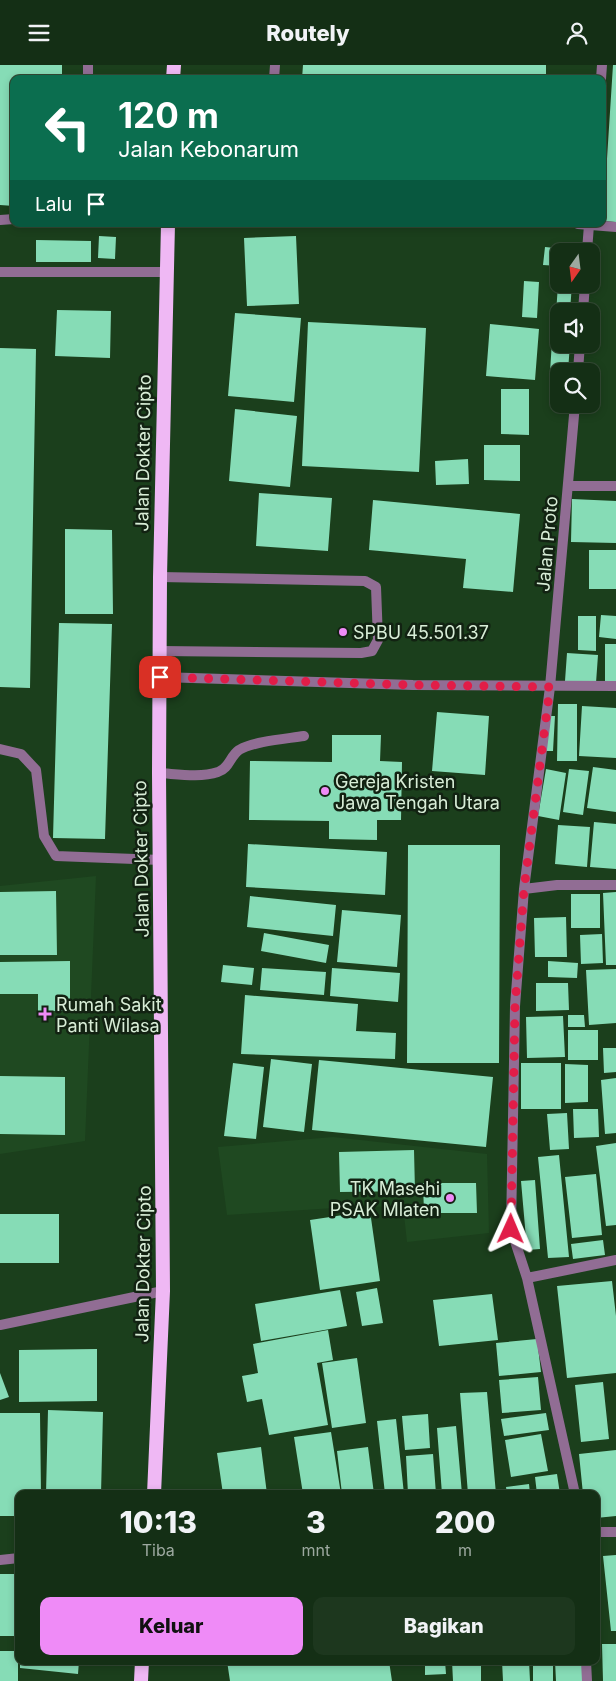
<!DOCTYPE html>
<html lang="id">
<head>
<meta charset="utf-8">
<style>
	:root { --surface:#142f15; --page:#1d371e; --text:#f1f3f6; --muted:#9da9a0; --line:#334a34; --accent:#ef8bf7 }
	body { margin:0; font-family:Inter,sans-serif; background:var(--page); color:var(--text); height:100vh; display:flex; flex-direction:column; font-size:19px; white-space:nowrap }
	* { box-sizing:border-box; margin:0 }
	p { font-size:16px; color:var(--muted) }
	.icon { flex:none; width:28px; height:28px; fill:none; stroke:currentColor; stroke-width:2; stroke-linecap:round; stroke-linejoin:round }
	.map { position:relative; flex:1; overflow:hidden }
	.details { position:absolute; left:15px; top:1425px; width:585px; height:175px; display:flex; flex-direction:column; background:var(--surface); border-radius:10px; box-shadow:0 2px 8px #0003,0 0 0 1px var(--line) }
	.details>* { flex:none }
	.top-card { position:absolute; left:10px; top:10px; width:596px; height:152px; border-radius:10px; box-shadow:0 2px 8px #0003,0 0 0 1px var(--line); background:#0b6e4f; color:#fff; overflow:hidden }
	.needle { width:32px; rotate:194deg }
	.tools { position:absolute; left:550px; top:178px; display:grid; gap:10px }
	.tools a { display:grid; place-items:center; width:50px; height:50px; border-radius:10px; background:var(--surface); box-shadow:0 2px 8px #0003,0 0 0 1px var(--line); font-size:25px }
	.pin { position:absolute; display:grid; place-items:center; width:42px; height:42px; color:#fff; margin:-21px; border-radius:10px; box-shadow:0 2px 8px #0006 }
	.me { position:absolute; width:55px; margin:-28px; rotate:1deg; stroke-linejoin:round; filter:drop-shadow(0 0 4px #0008) }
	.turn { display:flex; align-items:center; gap:18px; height:105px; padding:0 25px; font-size:22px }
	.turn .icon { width:65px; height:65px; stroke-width:2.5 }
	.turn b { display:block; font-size:35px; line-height:42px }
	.then { display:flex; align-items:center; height:48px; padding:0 25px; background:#0003; gap:10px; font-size:19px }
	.eta { display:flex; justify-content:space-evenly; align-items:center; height:85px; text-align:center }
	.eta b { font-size:30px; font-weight:800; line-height:35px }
	.button { display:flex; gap:10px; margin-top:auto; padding:10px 25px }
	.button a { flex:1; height:58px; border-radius:10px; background:var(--accent); color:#111; font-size:20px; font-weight:800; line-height:58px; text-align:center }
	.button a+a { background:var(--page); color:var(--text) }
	header { display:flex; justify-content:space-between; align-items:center; height:65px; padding:0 25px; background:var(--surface); font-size:22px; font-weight:800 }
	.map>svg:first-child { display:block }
	.built { fill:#1f4921 }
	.building { fill:#86dcb6 }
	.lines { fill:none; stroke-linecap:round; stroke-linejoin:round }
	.service { stroke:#916d94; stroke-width:10 }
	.minor { stroke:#916d94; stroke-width:10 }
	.trunk { stroke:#efb8f4; stroke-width:14 }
	.route { stroke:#e11d48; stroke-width:9; stroke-dasharray:0 16.2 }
	.poi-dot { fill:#ef8bf7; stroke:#122212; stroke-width:2 }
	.labels { text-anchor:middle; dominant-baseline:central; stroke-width:5; stroke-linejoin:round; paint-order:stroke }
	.street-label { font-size:18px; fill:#d8edd7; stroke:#122212 }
	.poi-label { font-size:18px; fill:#d8edd7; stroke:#122212; text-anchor:start }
</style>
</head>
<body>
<header><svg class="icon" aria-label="menu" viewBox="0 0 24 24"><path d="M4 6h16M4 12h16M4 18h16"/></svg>Routely<svg class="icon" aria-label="person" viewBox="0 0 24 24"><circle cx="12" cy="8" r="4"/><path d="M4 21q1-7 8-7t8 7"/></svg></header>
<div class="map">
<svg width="616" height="1616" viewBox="0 0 616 1616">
	<rect width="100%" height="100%" fill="#1b3f1c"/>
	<path class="built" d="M96,811L85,1076L0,1089V821Z
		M333,1072L487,1089L489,1168L407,1177L403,1141L334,1143L227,1150L218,1082Z"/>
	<path class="building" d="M0,0H62V14H14V141L0,140Z
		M303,0H546V14H302Z
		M613,0H616V157L603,156Z
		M99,171L116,172L115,194L98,193Z
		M296,171L299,239L247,241L244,173Z
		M36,175L91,176V197H36Z
		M545,182L576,185V186H559V201L543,200Z
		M524,216L539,217L537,253L522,252Z
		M558,219H572L570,246H559V249H556Z
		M57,245L111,246L110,293L55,291Z
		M235,248L301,253L294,337L228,331Z
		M308,257L426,263L419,407L302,401Z
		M490,259L539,264L535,315L486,311Z
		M553,260L559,261V279H570L568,306H559V324L549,323Z
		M0,283L36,284L30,623L0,622Z
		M501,324H529V370L501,369Z
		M235,344L297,351L290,422L229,416Z
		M484,380H520V416L484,415Z
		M468,394L469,419L436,420L435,396Z
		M259,428L332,433L328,486L256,481Z
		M572,434L616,436V478L571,477Z
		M373,435L520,449L513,527L463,523L466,494L369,485Z
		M65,464L112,465L113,549H65Z
		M589,485H616V524H589Z
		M601,550L616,551V574L599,572Z
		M578,551H596V586L578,585Z
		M59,558L112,559L105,774L53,773Z
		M605,579H616V618H605Z
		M567,588L598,590L596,618L565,616Z
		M558,639H577V696H557Z
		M582,641L616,643V693L579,691Z
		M437,647L489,651L485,710L432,706Z
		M548,651H555L553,686H545Z
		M332,670H381L380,696L402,697L401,755H377V775L329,774V756L249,755L250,696L332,697Z
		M593,702L616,705V747L587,743Z
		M546,704L566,708L559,755L538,751Z
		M569,704L589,706L583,750L563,747Z
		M594,757L616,759V804L590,802Z
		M558,760L590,762L587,802L555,799Z
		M248,779L387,787L385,830L246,822Z
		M408,780H500L499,998H407Z
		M56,826L57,890H0V827Z
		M616,827V900H606L603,828Z
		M571,829H600V863H571Z
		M250,831L336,840L333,871L247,862Z
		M342,845L401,850L397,902L337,897Z
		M566,852L567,892H535L534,853Z
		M264,868L329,880L326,898L261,886Z
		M602,869L603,898L581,899L580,870Z
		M70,896V946H38V929H0V897Z
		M548,896L578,898L577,913L548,912Z
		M223,900L254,903L252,920L221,917Z
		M262,903L326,907L324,930L260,925Z
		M332,903L400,908L398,937L330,931Z
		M616,904V958L589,960L586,905Z
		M536,918H568L569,945L536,946Z
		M245,930L358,939L356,966L396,968L395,994L241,989Z
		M568,950H584L585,962H568Z
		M563,951L565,992L527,993L526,952Z
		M568,965H598V995H568Z
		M603,983H616V1007L604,1008Z
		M271,994L312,999L304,1067L263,1062Z
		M319,995L493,1012L486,1082L312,1065Z
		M233,998L264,1002L256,1074L224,1071Z
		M521,998H561V1044H521Z
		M565,999L588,1000V1037L565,1038Z
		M0,1011L65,1012V1070L0,1069Z
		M616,1013V1068L605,1069L601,1015Z
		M573,1044H598L599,1072L574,1073Z
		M567,1048L569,1084L550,1085L547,1049Z
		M616,1078V1160L606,1161L596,1081Z
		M414,1085L415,1126L340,1127L339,1087Z
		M559,1090L569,1192L548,1193L538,1092Z
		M596,1109L602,1170L572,1173L565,1112Z
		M535,1115L540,1184L527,1185L521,1116Z
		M423,1118H476L477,1148H424Z
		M370,1146L380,1216L320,1225L310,1155Z
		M0,1149H59V1198H0Z
		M603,1175L605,1190L573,1194L571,1179Z
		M612,1216L616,1251V1308L567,1313L557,1221Z
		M377,1223L383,1258L362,1261L356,1227Z
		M340,1225L347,1261L261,1276L255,1239Z
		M492,1229L498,1275L439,1281L433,1235Z
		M328,1265L333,1295L317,1298L328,1360L269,1370L262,1334L247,1337L242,1311L258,1308L253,1279Z
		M537,1274L541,1307L499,1311L496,1278Z
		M97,1284V1336L19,1337V1285Z
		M357,1293L366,1358L332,1363L322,1298Z
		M0,1308L9,1332L0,1335Z
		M538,1312L541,1345L502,1348L499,1315Z
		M603,1317L609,1374L581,1377L575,1320Z
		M487,1327L496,1429H468L460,1328Z
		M48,1345L103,1347L101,1429H46Z
		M0,1348H40L41,1429H19V1451H0Z
		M546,1348L549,1365L504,1371L501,1354Z
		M428,1349L430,1383L405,1385L402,1351Z
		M396,1354L404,1429H385L377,1356Z
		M456,1361L462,1429H442L437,1363Z
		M331,1367L341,1429H303L294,1372Z
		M541,1369L548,1406L511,1412L505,1375Z
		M261,1382L267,1429H223L217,1388Z
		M368,1382L374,1429H342L337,1386Z
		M616,1385V1451L596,1453V1429H583L579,1389Z
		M433,1389L436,1429H408L406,1391Z
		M557,1409L560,1429H537L535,1412Z
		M529,1419L530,1429H507L506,1422Z
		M616,1490V1566H611L603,1491Z
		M0,1509H15V1571H0Z
		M602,1579H616V1616H603Z
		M0,1586H18V1616H0Z
		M20,1596H79L78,1609L20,1603Z
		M227,1596H389L392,1616H230Z
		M425,1596H445L446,1609L425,1610Z
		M452,1596H481V1616H453Z
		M502,1596H529L530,1616H503Z
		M533,1596H553V1616H533Z
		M555,1596H585V1616H556Z"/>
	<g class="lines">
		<path class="service" d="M88,14V0
			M274,14L275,0
			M601,14L602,0
			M0,155L14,154
			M578,159L616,162
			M0,207H166
			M160,512L365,516L376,522L378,575L372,586L361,588L160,586
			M159,708C177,709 200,713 218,707C229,704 230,691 239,685C255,676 285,674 304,671"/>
		<path class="minor" d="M587,186L589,160
			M583,246L585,219
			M578,306L580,279
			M569,421H616
			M160,612L413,620L616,621
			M0,684L21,689L36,705L44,771L56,791L161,795
			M524,824L557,820H616
			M527,1213L616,1195
			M0,1260L163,1226
			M575,1429L527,1213L511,1164L515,941L524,824L550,622L575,339
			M596,1467H616
			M0,1495L19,1493
			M586,1596L587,1616"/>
		<path class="trunk" d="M173,14L174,0
			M154,1429L163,1226L159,708L160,512L168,159
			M141,1616L142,1596"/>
	</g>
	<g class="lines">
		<path class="route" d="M160,612L413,620L550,622L524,824L515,941L511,1164"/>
	</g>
	<g class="poi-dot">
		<circle cx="343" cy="567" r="5"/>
		<circle cx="325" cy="726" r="5"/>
		<path d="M42.5 941.5h5v5h5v5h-5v5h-5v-5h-5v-5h5z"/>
		<circle cx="450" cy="1133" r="5"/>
	</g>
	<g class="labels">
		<g class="street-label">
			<text transform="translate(143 388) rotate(-89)">Jalan Dokter Cipto</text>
			<text transform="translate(547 479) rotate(-85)">Jalan Proto</text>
			<text transform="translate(141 794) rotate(-91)">Jalan Dokter Cipto</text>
			<text transform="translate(143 1199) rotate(-89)">Jalan Dokter Cipto</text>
		</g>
		<g class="poi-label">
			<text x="353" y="567">SPBU 45.501.37</text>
			<text x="335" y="716">Gereja Kristen<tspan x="335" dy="21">Jawa Tengah Utara</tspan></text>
			<text x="56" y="939">Rumah Sakit<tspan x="56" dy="21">Panti Wilasa</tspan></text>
			<text x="440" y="1123" text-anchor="end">TK Masehi<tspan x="440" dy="21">PSAK Mlaten</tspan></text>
		</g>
	</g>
</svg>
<div class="tools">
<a><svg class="needle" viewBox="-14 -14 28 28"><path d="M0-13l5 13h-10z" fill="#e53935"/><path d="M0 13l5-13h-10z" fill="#9da9a0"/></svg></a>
<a><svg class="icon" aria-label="sound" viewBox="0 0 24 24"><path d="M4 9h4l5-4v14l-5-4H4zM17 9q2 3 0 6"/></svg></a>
<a><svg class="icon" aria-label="search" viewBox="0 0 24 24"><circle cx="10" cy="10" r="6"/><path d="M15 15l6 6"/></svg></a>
</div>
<div class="pin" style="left:160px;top:612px;background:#d93025"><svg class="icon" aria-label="arrive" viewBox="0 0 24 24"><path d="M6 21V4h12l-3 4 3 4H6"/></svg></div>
<svg class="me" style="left:511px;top:1164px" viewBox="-20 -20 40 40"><path d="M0-17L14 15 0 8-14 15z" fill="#e11d48" stroke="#fff" stroke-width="4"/></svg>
<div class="top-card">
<div class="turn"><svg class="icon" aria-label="left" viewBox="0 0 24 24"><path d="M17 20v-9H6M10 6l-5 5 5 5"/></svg><div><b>120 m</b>Jalan Kebonarum</div></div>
<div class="then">Lalu<svg class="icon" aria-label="arrive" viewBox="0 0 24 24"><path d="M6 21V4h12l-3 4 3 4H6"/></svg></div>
</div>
<section class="details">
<div class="eta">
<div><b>10:13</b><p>Tiba</p></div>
<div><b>3</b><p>mnt</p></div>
<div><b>200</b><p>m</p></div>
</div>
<div class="button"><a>Keluar</a><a>Bagikan</a></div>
</section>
</div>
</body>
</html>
